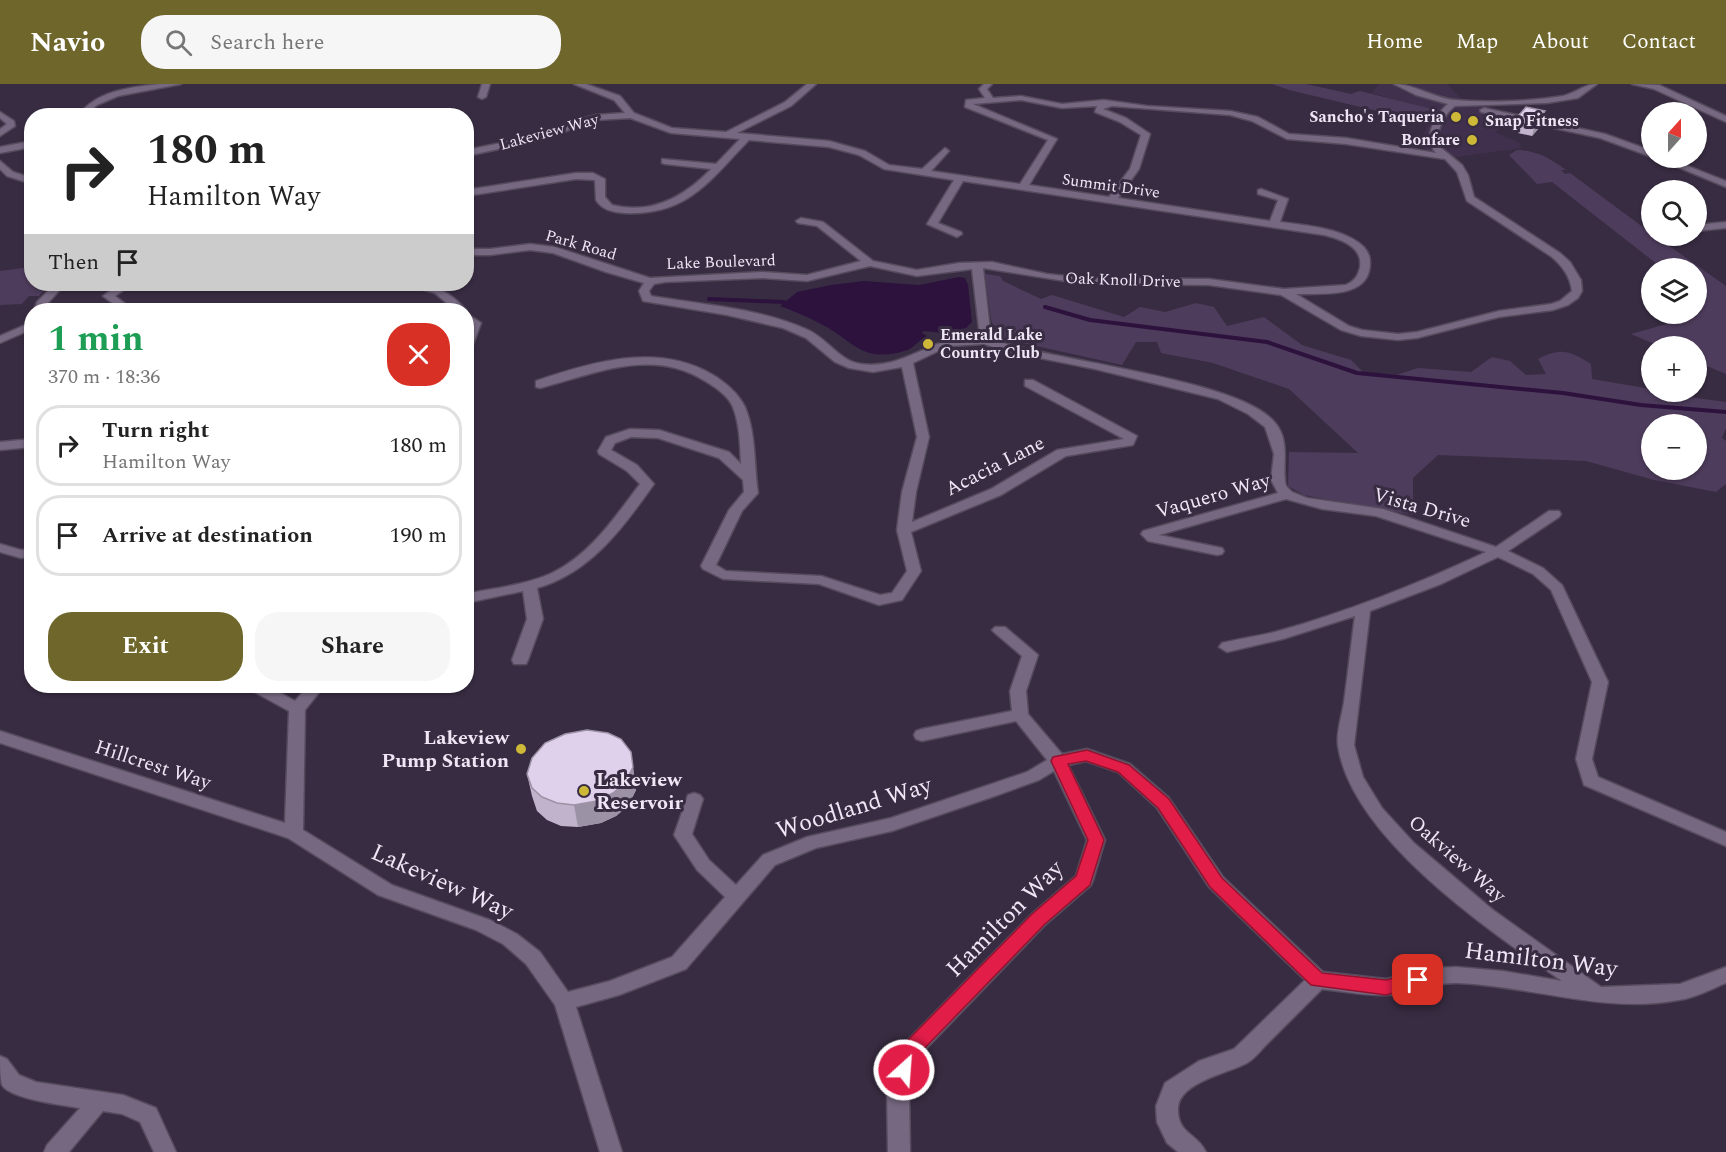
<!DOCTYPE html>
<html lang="en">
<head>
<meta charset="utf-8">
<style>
	:root { --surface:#fff; --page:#f6f6f6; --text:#222; --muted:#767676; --line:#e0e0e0; --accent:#6f662b }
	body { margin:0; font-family:Spectral,serif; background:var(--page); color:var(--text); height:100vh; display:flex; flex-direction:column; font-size:22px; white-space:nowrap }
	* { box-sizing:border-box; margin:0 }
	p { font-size:20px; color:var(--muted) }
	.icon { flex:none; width:33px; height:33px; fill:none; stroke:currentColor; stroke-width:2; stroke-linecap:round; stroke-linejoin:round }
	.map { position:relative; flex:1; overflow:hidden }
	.details { position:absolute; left:24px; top:219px; width:450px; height:390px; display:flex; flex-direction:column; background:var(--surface); border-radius:24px; box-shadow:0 2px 4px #0004 }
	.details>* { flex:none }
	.guide { position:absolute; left:24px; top:24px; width:450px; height:183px; border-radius:24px; box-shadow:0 2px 4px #0004; background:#fff; color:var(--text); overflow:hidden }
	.needle { width:39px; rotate:21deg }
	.controls { position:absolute; left:1641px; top:18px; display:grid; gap:12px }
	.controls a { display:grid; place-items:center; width:66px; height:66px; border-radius:50%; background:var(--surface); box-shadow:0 2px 4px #0004; font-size:30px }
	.pin { position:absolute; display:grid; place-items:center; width:51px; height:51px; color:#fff; margin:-26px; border-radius:12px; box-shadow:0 3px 9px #0006 }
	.me { position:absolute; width:66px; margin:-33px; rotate:26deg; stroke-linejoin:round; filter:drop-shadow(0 0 4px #0008) }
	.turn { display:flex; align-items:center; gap:21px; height:126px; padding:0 24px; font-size:27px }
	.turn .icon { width:78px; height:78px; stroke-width:2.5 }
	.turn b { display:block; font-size:42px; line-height:51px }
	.then { display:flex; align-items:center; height:57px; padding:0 24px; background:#0003; gap:12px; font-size:22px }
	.round { display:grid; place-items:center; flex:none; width:63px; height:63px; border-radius:24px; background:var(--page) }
	.headline { display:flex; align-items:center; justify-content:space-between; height:102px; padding:0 24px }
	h1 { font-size:36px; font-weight:700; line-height:45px; color:#1e9e55 }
	.button { display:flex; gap:12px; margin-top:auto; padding:12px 24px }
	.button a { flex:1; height:69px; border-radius:24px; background:var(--accent); color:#fff; font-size:24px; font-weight:700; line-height:69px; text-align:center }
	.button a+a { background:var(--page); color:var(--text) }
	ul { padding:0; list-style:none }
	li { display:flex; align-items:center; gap:18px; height:81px; margin:0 12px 9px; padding:0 12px; border:3px solid var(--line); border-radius:24px }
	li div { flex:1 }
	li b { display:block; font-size:22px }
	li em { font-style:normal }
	header { display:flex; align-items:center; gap:36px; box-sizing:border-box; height:84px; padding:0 30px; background:var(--accent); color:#fff }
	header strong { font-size:28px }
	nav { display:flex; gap:33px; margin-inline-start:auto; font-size:21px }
	.search { width:420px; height:54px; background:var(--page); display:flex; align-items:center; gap:15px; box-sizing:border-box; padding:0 21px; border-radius:24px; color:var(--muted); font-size:22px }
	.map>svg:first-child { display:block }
	.built { fill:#40304d }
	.green { fill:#4e3c5c; fill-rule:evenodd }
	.water { fill:#2c123d }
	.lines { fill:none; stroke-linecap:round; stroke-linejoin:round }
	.stream { stroke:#2c123d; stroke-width:4 }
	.minor-casing { stroke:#554b5d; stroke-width:3 }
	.minor { fill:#766881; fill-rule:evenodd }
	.wall { fill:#c0b3cb }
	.shaded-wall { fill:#9c92a5 }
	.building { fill:#dfd0ec; stroke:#9c92a5; stroke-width:1.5 }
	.route { fill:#e11d48; stroke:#92132f; stroke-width:1.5 }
	.poi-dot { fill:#ceb837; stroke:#382c42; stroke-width:2 }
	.labels { text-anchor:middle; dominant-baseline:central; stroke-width:6; stroke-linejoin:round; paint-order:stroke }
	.far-poi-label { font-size:16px; font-weight:bold; fill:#eee6f5; stroke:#382c42; text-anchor:end }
	.far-street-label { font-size:16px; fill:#eee6f5; stroke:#382c42 }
	.street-label { font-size:20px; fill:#eee6f5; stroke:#382c42 }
	.poi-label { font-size:20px; font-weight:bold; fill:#eee6f5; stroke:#382c42; text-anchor:end }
	.near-street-label { font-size:24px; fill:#eee6f5; stroke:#382c42 }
</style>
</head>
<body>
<header>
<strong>Navio</strong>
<div class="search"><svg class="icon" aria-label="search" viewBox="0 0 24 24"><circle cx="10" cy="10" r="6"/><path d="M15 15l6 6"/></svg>Search here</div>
<nav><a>Home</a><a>Map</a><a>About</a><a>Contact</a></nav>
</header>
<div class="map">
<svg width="1726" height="1068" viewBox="0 0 1726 1068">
	<rect width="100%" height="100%" fill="#382c42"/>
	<path class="built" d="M1379,0H1447L1462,16L1516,35L1495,48L1520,59L1521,64L1456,73L1424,68L1427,64L1422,53L1436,27L1372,9Z"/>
	<path class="green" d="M1272,0H1306L1351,10L1360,7L1436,26L1428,39L1289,6Z
		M1517,66C1538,67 1549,74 1566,86H1561L1565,90L1570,89L1651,149L1652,152H1655L1726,202V290L1697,278L1696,262H1659L1631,250L1684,235L1683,230H1696V184H1662L1552,98L1537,100L1509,71Z
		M31,183L32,200H49L39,212H29L22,220L0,221V187Z
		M985,190L1000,192L1003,197L1041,215L1052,211L1124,233L1140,223L1165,228L1196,219L1214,223L1227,242L1264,233L1302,261L1351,276L1363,288L1397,291L1418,284L1471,288L1492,273L1510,277L1526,291L1546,290L1538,275C1561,263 1570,267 1591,280L1592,295L1651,305L1652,308L1726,318V344L1722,354L1726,357V400L1716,408L1654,396L1586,377L1438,371L1413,394V431L1304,411L1288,402L1289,368L1358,369L1289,305L1213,279L1161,269L1157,258H1136L1122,281L996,253L991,235ZM1652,340H1696V386H1652Z"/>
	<path class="water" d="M959,193L965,194L968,201L972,238L966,244L943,249L924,247L922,249L927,252C918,256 914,265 904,267C860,280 853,255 819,239C806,232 793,227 780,222L797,208L831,201L864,197L919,201Z"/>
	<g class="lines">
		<path class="stream" d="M709,215L784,218
			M1045,223L1090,236L1267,258L1357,289L1563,309L1641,321L1726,328"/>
		<defs>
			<path id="minor" d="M160,0H181L118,12L97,21L90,27L92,32H84L82,27C101,6 133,3 160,0Z
				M482,0H490L486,13L482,15L478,13Z
				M574,0H586L620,12L634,29L672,44L726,48L785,18L807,0H816L791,22L737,49L829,57L865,67L889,81L922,85L945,64L949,67L931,87L1020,100L1048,56L965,23L966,16L985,14L979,5L984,0H992L987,5L993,14L1021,12L1062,20L1104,16L1147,22L1230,27L1258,33L1289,50L1346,54L1436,69C1422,54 1435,31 1448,20L1416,11L1394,0C1415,0 1435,15 1456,16C1487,19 1533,17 1563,12C1576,9 1584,0 1597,0L1578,14L1547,19L1455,22C1444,30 1434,49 1440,63L1462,81L1468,91L1474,113L1560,169L1570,178L1581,196L1582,207L1578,214L1568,221L1553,226L1499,233L1417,254L1398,256L1361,252L1341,246L1281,211L1209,201L1084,200L983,184L991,255C1050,277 1244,295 1276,340C1291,359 1281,383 1286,402L1292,408L1307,414L1383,425L1496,463L1549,427H1559L1561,430L1559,433L1508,467L1543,484L1562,501L1608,598L1592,675L1598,693L1726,748V762L1584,701L1576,675L1592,598L1551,506L1533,490L1498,473L1441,500L1370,527L1354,661L1363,693L1382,724L1414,759L1493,826L1601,903L1680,900L1726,883V899C1711,905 1695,914 1679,916C1604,930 1532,902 1457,899C1432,898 1410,910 1386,911C1365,912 1343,907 1322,905C1305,922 1288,939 1270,957C1263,963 1256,974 1247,979C1229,989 1179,998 1178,1024C1177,1050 1197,1049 1206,1068H1178L1167,1059L1157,1038L1156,1022L1165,999L1199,977L1234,965L1305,896L1209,803L1157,724L1118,688L1086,677L1068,681L1105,756L1093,796L1091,801L1046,840L919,972L909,1005L910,1068H888L887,1005L903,961L1032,830L1076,792L1087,756L1054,687L1039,696L995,712L892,747L816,764L775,781L686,885L619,911L576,923L622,1068H600L555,921L526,880L503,860L476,846L378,811L288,754L0,659V647L285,739L289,627L251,606L249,602H268L295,617L308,602H324L305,626L303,746L392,801L490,836L517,850L540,868L568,908L610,897L672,873L725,813L697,786L674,751L688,711L694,709L700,711L703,715L692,750L709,776L736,801L763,771L807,753L891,734L1027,688L1047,676L1016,637L922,657L916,655L914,651L916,647L922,645L1012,627L1010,607L1022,572L995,549L992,546L995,543H1005L1038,571L1026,607L1028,630L1062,670L1087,665L1130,680L1169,714L1223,793L1323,888L1386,895L1434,884L1456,883L1503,887L1562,897C1490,847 1352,754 1338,662C1336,648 1342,632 1344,618C1348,589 1351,560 1355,532L1283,555L1227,568L1219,563L1222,559C1239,555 1258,552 1275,548C1347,528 1418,500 1486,468L1376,432L1322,425L1286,415L1159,451L1222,464L1224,467L1222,470L1217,471L1148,457L1141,450L1143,447L1278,409L1271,396L1274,370L1265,343L1248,330L1218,315L1095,285L1005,267L984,260L949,262L913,279L929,353L916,408L912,438L991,405L1057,366L1124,355L1025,302V296H1033L1137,352L1133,361L1066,372L1001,411L911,448L921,487L902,516L879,521L819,500L723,495L703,485L701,482L729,426L744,408L743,396L719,374L658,354L631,353L615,359L611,366L637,381L654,400C623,444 590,489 537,504L543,535L528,576L526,580H514L512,576L527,535L523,507L466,519V510C495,504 526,501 552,489C590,471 615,433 640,400L627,387L599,370L598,367L606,353L630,345L659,346L729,368L741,380C740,361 740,339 732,321C726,310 715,303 705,297C651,263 595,290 540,304L536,303V297C592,278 658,258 713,291C726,299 738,309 745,323C756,349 754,381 758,409L742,427L716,481L726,487L821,492L880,511L892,509L907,487L897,446L902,408L917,353L902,283L873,288L849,284L835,278L806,254L783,244L727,231L643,217L639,207L644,199L606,188L553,169L530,166L490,171H466V165H490L530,160L555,163L650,194L762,188L807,191L861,177L817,142L798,139L796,137L801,134L823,138L873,177L917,186L959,179L992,178L1047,190L1084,194L1209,195L1284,205L1346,201C1354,197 1358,193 1360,183C1363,162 1340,155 1324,151L963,97L938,139L961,148L962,150L957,153L927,140L954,96L884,85L859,71L829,63L749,56C710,96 688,132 624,129C613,128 602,126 596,116L595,96L576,95L466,112V106L576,89H593L605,95V113L612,121C652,131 684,113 711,85L665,80L662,79V75L716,80L740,55L671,49L630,34L596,36L541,56L466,72V66L536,52L570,38L596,31L625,29L614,16ZM1021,16L1062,24L1097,22L1095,28L1120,38L1141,51L1130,85L1109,113L1029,101L1057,55L973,20ZM1112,22L1230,31L1252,37L1287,55L1346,60L1445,75L1457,88L1467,117L1552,173C1563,183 1570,192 1572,207L1560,217L1551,220L1499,227L1417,248L1398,250L1362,246L1349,242L1296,210C1321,209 1371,216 1370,178C1370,167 1361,159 1351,154C1330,143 1303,141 1280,138L1288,115L1261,105L1258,106V110L1278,116L1270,137L1118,114L1139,85L1150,50L1126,34L1103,25ZM870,182L917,192L972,185L980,253C933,249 907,286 861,280C839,277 828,255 808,246C760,224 703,221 651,212L649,207L654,200L665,198L762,194L807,197Z
				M1632,0L1659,1L1726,32V38L1654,5Z
				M1484,24L1605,50L1652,67V73L1600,54L1481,28L1480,26Z
				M0,28L14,37L15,42L0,52V45L7,40L0,34Z
				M250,29H278L282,32H246Z
				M32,57V63L0,69V63Z
				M1656,74H1667L1726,97V103Z
				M0,77L13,88L32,94V100L7,92L0,85Z
				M1726,138V144L1696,147V141Z
				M55,200H65L46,221L44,226H34L37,218Z
				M120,200H132L115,212L133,226H122L103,212Z
				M403,200C428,197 449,206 466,226H455L435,209Z
				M466,229L481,239L472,263L466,266V247L469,240L466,238Z
				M32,238V245L0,259V252Z
				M32,355V363L0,366V358Z
				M0,460L21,466L32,465V473L21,474L0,468Z
				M0,972L7,975L19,991L36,998L123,1011L156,1024L176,1068H154L140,1038L122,1030L103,1027L69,1068H44L47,1061L80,1024C63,1021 10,1015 2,1001C0,993 0,980 0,972Z"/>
		</defs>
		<use href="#minor" class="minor-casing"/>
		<use href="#minor" class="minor"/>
	</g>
	<path class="wall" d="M1545,27L1540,43L1532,52L1513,48L1518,32Z
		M631,668L636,706L628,722L616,732L601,739L578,743L561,742L547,736L537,727L532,712L527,690Z"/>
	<path class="shaded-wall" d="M1545,27L1540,43L1532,52L1536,36Z
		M631,668L636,706L628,722L616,732L601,739L578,743L574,721Z"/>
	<path class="building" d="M1526,23L1545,27L1536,36L1518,32Z
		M587,646L608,649L621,655L631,668L633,683L625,699L613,709L597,717L574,721L557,719L542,713L532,704L527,690L532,674L545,659L565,650Z"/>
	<path class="route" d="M1087,666L1129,681L1169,715L1222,794L1322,889L1386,896L1418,888L1424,890L1427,896L1424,901L1386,911L1311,901L1210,803L1158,724L1118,688L1086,677L1068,680L1104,756L1090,801L1045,840L918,971L911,992L904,994L897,992L894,986L903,961L1032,830L1076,792L1088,756L1051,677L1053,673Z"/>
	<g class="poi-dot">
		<circle cx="1456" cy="33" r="6"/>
		<circle cx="1473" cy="37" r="6"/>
		<circle cx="1472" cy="56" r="6"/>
		<circle cx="928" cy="260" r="6"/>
		<circle cx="521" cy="665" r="6"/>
		<circle cx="584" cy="707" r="6"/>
	</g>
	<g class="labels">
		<g class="far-poi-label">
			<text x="1444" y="33">Sancho's Taqueria</text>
			<text x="1485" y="37" text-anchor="start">Snap Fitness</text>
			<text x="1460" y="56">Bonfare</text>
			<text x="940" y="251" text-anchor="start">Emerald Lake<tspan x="940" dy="18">Country Club</tspan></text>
		</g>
		<g class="far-street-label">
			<text transform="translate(549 48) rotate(-15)">Lakeview Way</text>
			<text transform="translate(1111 102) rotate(8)">Summit Drive</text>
			<text transform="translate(581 161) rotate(16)">Park Road</text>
			<text transform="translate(721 178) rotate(-2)">Lake Boulevard</text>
			<text transform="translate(1123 196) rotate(2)">Oak Knoll Drive</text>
		</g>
		<g class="street-label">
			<text transform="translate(995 382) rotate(-27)">Acacia Lane</text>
			<text transform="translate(1213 412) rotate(-16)">Vaquero Way</text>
			<text transform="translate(1422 424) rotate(16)">Vista Drive</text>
			<text transform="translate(153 681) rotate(18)">Hillcrest Way</text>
			<text transform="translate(1457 775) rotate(41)">Oakview Way</text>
		</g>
		<g class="poi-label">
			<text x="509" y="654">Lakeview<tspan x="509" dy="23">Pump Station</tspan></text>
			<text x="596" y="696" text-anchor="start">Lakeview<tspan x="596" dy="23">Reservoir</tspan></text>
		</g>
		<g class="near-street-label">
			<text transform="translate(854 724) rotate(-17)">Woodland Way</text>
			<text transform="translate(442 798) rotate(24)">Lakeview Way</text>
			<text transform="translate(1005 835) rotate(-45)">Hamilton Way</text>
			<text transform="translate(1541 876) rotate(7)">Hamilton Way</text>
		</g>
	</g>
</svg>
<div class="controls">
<a><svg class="needle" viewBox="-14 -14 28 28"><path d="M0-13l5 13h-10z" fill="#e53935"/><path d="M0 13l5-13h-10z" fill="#767676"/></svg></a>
<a><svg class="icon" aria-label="search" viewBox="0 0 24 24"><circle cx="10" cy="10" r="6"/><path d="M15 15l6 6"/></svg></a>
<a><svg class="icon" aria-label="layers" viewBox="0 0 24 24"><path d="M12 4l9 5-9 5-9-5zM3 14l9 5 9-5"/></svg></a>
<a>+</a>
<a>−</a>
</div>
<div class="pin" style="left:1418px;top:896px;background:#d93025"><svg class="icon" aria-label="arrive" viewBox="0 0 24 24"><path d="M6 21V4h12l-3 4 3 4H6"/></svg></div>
<svg class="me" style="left:904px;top:986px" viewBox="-20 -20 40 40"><circle r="17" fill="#e11d48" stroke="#fff" stroke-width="3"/><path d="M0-11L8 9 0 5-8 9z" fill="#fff"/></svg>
<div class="guide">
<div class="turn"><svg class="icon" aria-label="right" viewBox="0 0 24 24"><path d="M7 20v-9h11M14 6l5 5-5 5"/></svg><div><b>180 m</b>Hamilton Way</div></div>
<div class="then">Then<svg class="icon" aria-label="arrive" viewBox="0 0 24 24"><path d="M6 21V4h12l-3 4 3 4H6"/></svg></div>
</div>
<section class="details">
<div class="headline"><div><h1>1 min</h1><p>370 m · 18:36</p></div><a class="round" style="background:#d93025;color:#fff"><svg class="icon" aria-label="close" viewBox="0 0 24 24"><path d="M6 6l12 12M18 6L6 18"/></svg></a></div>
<ul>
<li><svg class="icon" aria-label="right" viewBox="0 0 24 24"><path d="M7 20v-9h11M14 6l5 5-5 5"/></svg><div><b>Turn right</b><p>Hamilton Way</p></div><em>180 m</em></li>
<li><svg class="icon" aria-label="arrive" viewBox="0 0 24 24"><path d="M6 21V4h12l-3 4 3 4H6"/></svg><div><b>Arrive at destination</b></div><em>190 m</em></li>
</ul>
<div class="button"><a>Exit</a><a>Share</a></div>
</section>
</div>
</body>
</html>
